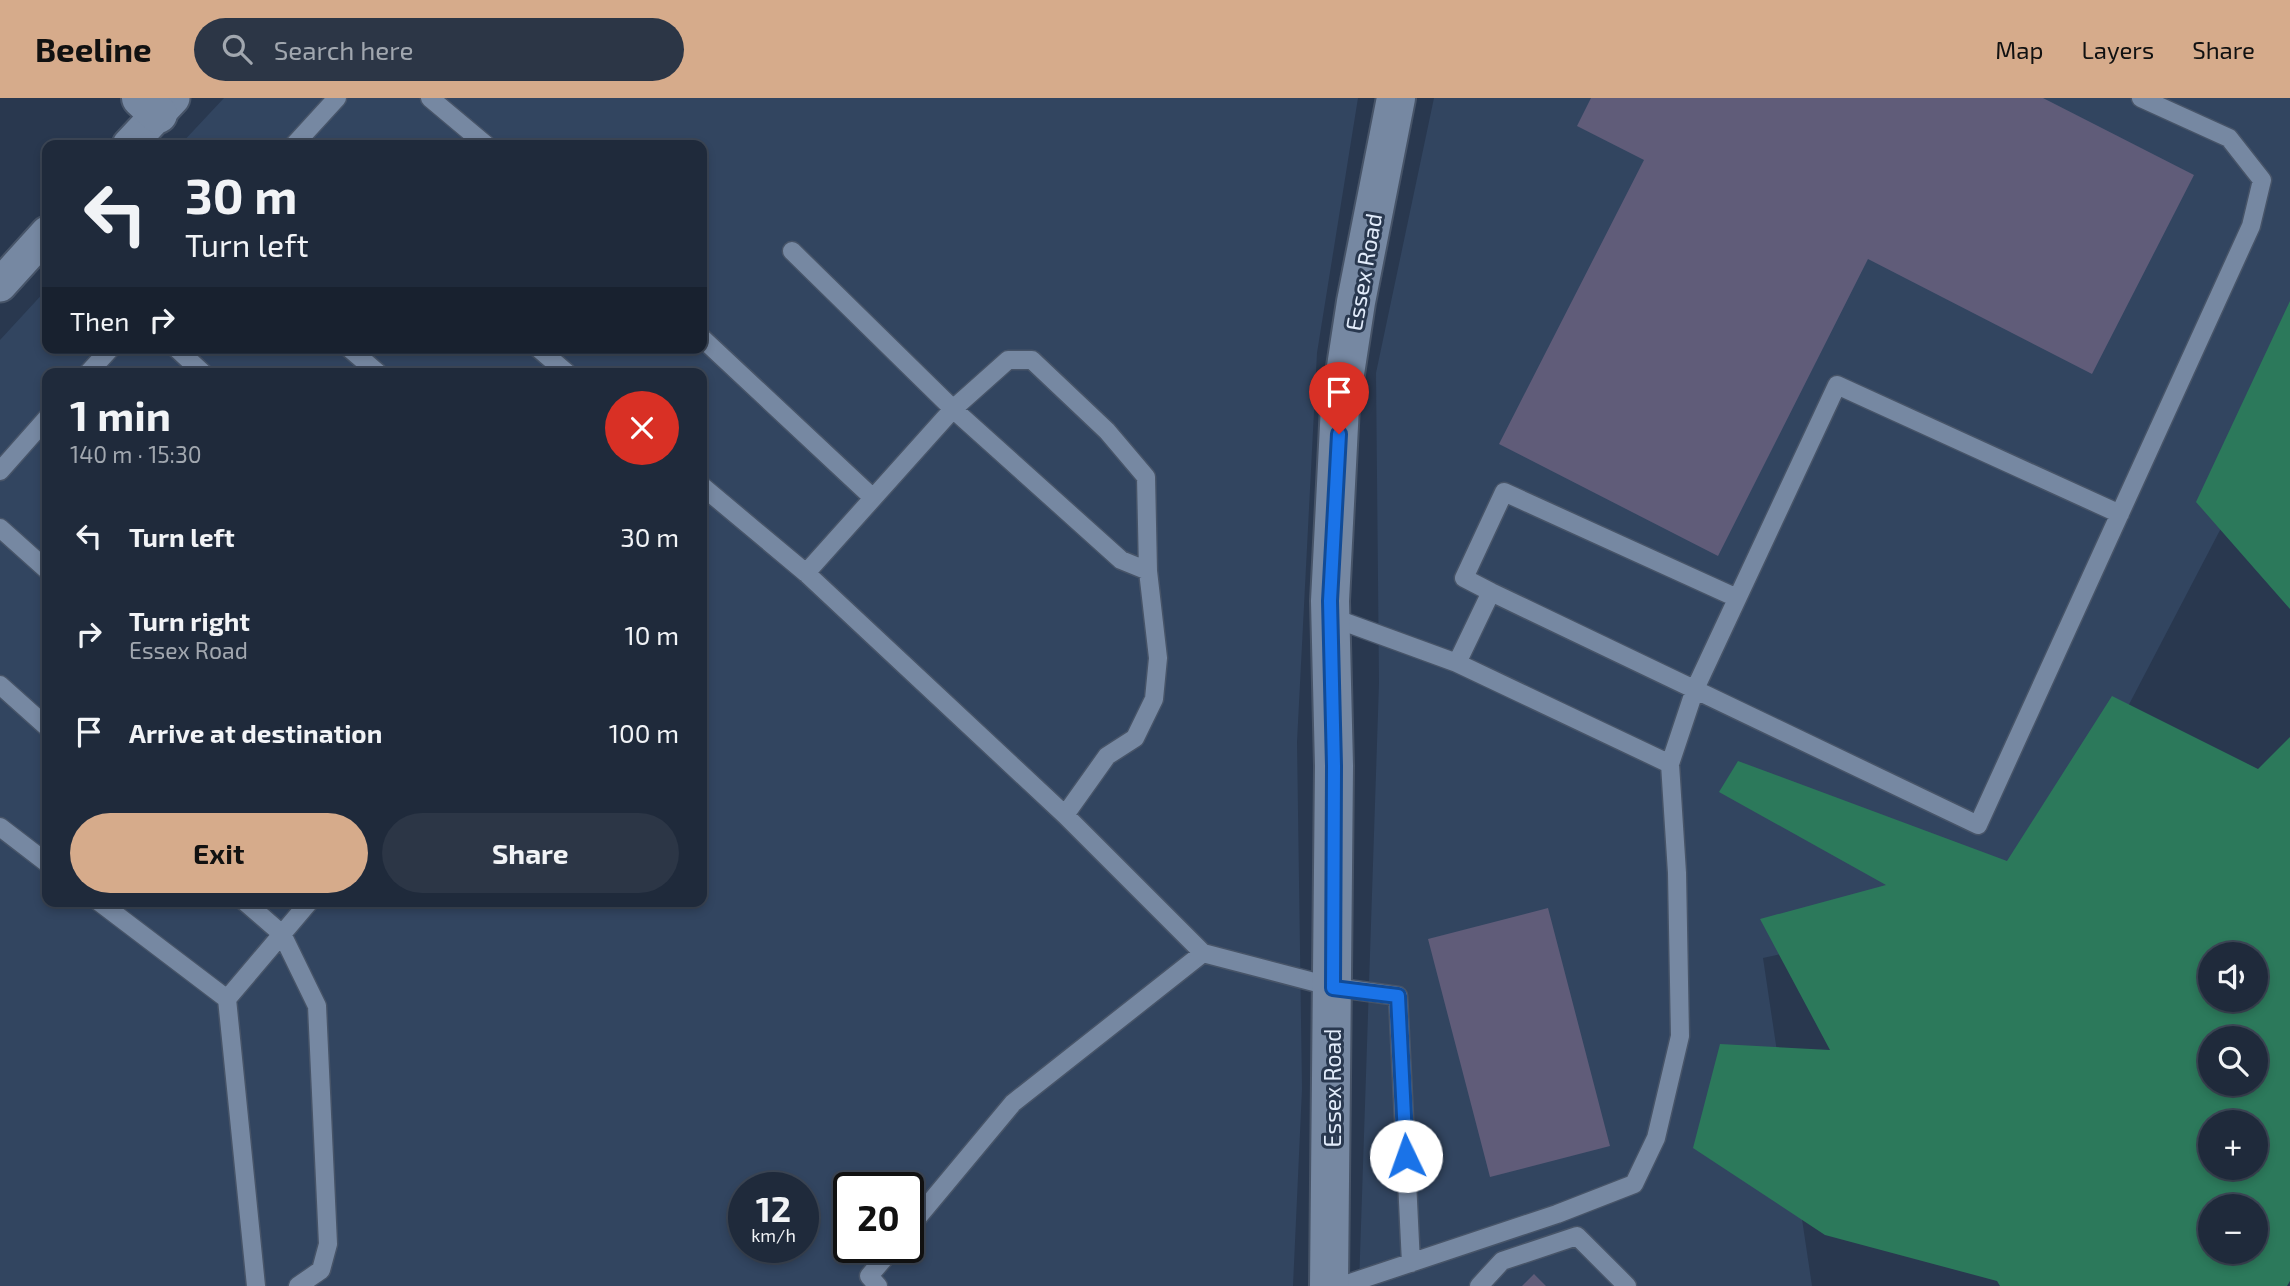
<!DOCTYPE html>
<html lang="en">
<head>
<meta charset="utf-8">
<style>
	:root { --surface:#1f2a3b; --page:#2c3646; --text:#f1f3f6; --muted:#a1a7af; --line:#3c4655; --accent:#d6ab8b }
	body { margin:0; font-family:"Exo 2",sans-serif; background:var(--page); color:var(--text); height:100vh; display:flex; flex-direction:column; font-size:26px; white-space:nowrap }
	* { box-sizing:border-box; margin:0 }
	p { font-size:23px; color:var(--muted) }
	.icon { flex:none; width:38px; height:38px; fill:none; stroke:currentColor; stroke-width:2; stroke-linecap:round; stroke-linejoin:round }
	.map { position:relative; flex:1; overflow:hidden }
	.sheet { position:absolute; left:42px; top:270px; width:665px; height:539px; display:flex; flex-direction:column; background:var(--surface); border-radius:14px; box-shadow:0 4px 10px #0003,0 0 0 2px var(--line) }
	.sheet>* { flex:none }
	.hud { position:absolute; left:42px; top:42px; width:665px; height:214px; border-radius:14px; box-shadow:0 4px 10px #0003,0 0 0 2px var(--line); background:#1f2a3b; color:var(--text); overflow:hidden }
	.tools { position:absolute; left:2198px; top:844px; display:grid; gap:14px }
	.tools a { display:grid; place-items:center; width:70px; height:70px; border-radius:50%; background:var(--surface); box-shadow:0 4px 10px #0003,0 0 0 2px var(--line); font-size:35px }
	.speed { position:absolute; left:728px; top:1074px; display:flex; gap:14px; font-size:35px; font-weight:700; text-align:center }
	.speed>* { display:grid; place-content:center; width:91px; height:91px; border-radius:50%; background:var(--surface); box-shadow:0 4px 10px #0003,0 0 0 2px var(--line); line-height:1 }
	.speed small { font-size:18px; font-weight:400 }
	.speed .limit { border:4px solid #111; border-radius:10px; background:#fff; color:#111 }
	.pin { position:absolute; display:grid; place-items:center; width:60px; height:60px; color:#fff; margin:-72px -30px; border-radius:50% 50% 50% 0; rotate:-45deg; box-shadow:0 0 7px #0007 }
	.pin .icon { rotate:45deg }
	.me { position:absolute; width:77px; margin:-38px; rotate:357deg; stroke-linejoin:round; filter:drop-shadow(0 0 5px #0008) }
	.turn { display:flex; align-items:center; gap:24px; height:147px; padding:0 28px; font-size:32px }
	.turn .icon { width:91px; height:91px; stroke-width:2.5 }
	.turn b { display:block; font-size:49px; line-height:60px }
	.then { display:flex; align-items:center; height:66px; padding:0 28px; background:#0003; gap:14px; font-size:26px }
	.round { display:grid; place-items:center; flex:none; width:74px; height:74px; border-radius:37px; background:var(--page) }
	.head { display:flex; align-items:center; justify-content:space-between; height:119px; padding:0 28px }
	h1 { font-size:42px; font-weight:700; line-height:52px }
	.action { display:flex; gap:14px; margin-top:auto; padding:14px 28px }
	.action a { flex:1; height:80px; border-radius:42px; background:var(--accent); color:#111; font-size:28px; font-weight:700; line-height:80px; text-align:center }
	.action a+a { background:var(--page); color:var(--text) }
	ul { padding:0; list-style:none }
	li { display:flex; align-items:center; gap:21px; height:98px; padding:0 28px }
	li div { flex:1 }
	li b { display:block; font-size:26px }
	li em { font-style:normal }
	header { display:flex; align-items:center; gap:42px; box-sizing:border-box; height:98px; padding:0 35px; background:var(--accent); color:#111 }
	header strong { font-size:33px }
	nav { display:flex; gap:38px; margin-inline-start:auto; font-size:24px }
	.search { width:490px; height:63px; background:var(--page); display:flex; align-items:center; gap:18px; box-sizing:border-box; padding:0 24px; border-radius:38px; color:var(--muted); font-size:26px }
	.map>svg:first-child { display:block }
	.built { fill:#324560; fill-rule:evenodd }
	.forest { fill:#2c795b; fill-rule:evenodd }
	.building { fill:#605c79 }
	.lines { fill:none; stroke-linecap:round; stroke-linejoin:round }
	.service-casing { stroke:#475468; stroke-width:21 }
	.minor-casing { stroke:#475468; stroke-width:37 }
	.tertiary-casing { stroke:#475468; stroke-width:42 }
	.service { stroke:#7688a2; stroke-width:18 }
	.minor { stroke:#7688a2; stroke-width:33 }
	.tertiary { stroke:#7688a2; stroke-width:38 }
	.route-casing { stroke:#114b97; stroke-width:18 }
	.route { stroke:#1a73e8; stroke-width:12 }
	.labels { text-anchor:middle; dominant-baseline:central; stroke-width:6; stroke-linejoin:round; paint-order:stroke }
	.street-label { font-size:23px; fill:#e2ecfb; stroke:#29384f }
</style>
</head>
<body>
<header>
<strong>Beeline</strong>
<div class="search"><svg class="icon" aria-label="search" viewBox="0 0 24 24"><circle cx="10" cy="10" r="6"/><path d="M15 15l6 6"/></svg>Search here</div>
<nav><a>Map</a><a>Layers</a><a>Share</a></nav>
</header>
<div class="map">
<svg width="2290" height="1188" viewBox="0 0 2290 1188">
	<rect width="100%" height="100%" fill="#29384f"/>
	<path class="built" d="M224,0H1358L1317,255L1297,644L1302,991L1293,1188H0V242L47,191V250H702V47H180ZM47,275H702V803H47ZM744,1090H803V1150H744ZM849,1090H908V1150H849Z
		M1434,0H2290V298L2028,800L1763,860L1812,1188H1359L1379,585L1376,275Z"/>
	<path class="forest" d="M2290,203V511L2196,404Z
		M2112,598L2258,671L2290,639V1183L2287,1188H2000L1997,1183L1825,1137L1693,1050L1720,946L1830,952L1760,821L1886,787L1719,694L1738,663L2007,763ZM2210,856H2256V901H2210ZM2210,940H2256V985H2210ZM2210,1024H2256V1069H2210ZM2210,1108H2256V1153H2210Z"/>
	<path class="building" d="M1591,0H2043L2194,77L2092,276L1868,161L1718,458L1499,346L1644,62L1577,28Z
		M1548,810L1610,1048L1490,1079L1428,841Z
		M1534,1176L1546,1188H1522Z"/>
	<g class="lines">
		<defs>
			<path id="service" d="M430,0L486,47
				M294,47L337,0
				M792,153L953,311L1121,462L1148,473
				M702,240L872,399
				M176,250L203,275
				M349,250L378,275
				M538,250L567,275
				M88,275L111,250
				M0,373L47,320
				M702,388L806,475L1065,717L1203,855L1333,889L1398,898L1411,1165
				M0,430L47,472
				M806,475L953,311L1008,262H1032L1107,333L1146,379L1148,473L1158,560L1154,601L1135,640L1107,658L1065,717
				M1491,494L1464,480L1504,394L1737,500
				M1331,519L1457,565L1491,494L1978,727L2251,128L2262,82L2229,40L2141,0
				M0,587L47,629
				M1670,666L1695,591L1837,287L2120,416
				M0,729L47,765
				M98,803L227,901
				M244,803L282,836L317,908L328,1146L321,1172L298,1188
				M908,1131L1013,1005L1203,855
				M256,1188L227,901L310,803
				M878,1188L869,1178L893,1150
				M1341,1188L1557,1116L1634,1086L1656,1040L1680,938L1677,775L1670,666L1457,565
				M1479,1188L1502,1163L1577,1138L1627,1188"/>
			<path id="minor" d="M129,47L173,0
				M0,187L47,135"/>
			<path id="tertiary" d="M141,0L158,16
				M1329,1188L1334,668L1330,503L1340,308L1356,204L1396,0"/>
		</defs>
		<use href="#service" class="service-casing"/>
		<use href="#minor" class="minor-casing"/>
		<use href="#tertiary" class="tertiary-casing"/>
		<use href="#service" class="service"/>
		<use href="#minor" class="minor"/>
		<use href="#tertiary" class="tertiary"/>
	</g>
	<g class="lines">
		<defs>
			<path id="route" d="M1339,336L1330,503L1334,668L1333,890L1398,898L1406,1058"/>
		</defs>
		<use href="#route" class="route-casing"/>
		<use href="#route" class="route"/>
	</g>
	<g class="labels">
		<g class="street-label">
			<text transform="translate(1363 174) rotate(-80)">Essex Road</text>
			<text transform="translate(1332 990) rotate(-90)">Essex Road</text>
		</g>
	</g>
</svg>
<div class="tools">
<a><svg class="icon" aria-label="sound" viewBox="0 0 24 24"><path d="M4 9h4l5-4v14l-5-4H4zM17 9q2 3 0 6"/></svg></a>
<a><svg class="icon" aria-label="search" viewBox="0 0 24 24"><circle cx="10" cy="10" r="6"/><path d="M15 15l6 6"/></svg></a>
<a>+</a>
<a>−</a>
</div>
<div class="speed"><div>12<small>km/h</small></div><div class="limit">20</div></div>
<div class="pin" style="left:1339px;top:336px;background:#d93025"><svg class="icon" aria-label="arrive" viewBox="0 0 24 24"><path d="M6 21V4h12l-3 4 3 4H6"/></svg></div>
<svg class="me" style="left:1406px;top:1058px" viewBox="-20 -20 40 40"><circle r="19" fill="#fff"/><path d="M0-13L10 11 0 6-10 11z" fill="#1a73e8"/></svg>
<div class="hud">
<div class="turn"><svg class="icon" aria-label="left" viewBox="0 0 24 24"><path d="M17 20v-9H6M10 6l-5 5 5 5"/></svg><div><b>30 m</b>Turn left</div></div>
<div class="then">Then<svg class="icon" aria-label="right" viewBox="0 0 24 24"><path d="M7 20v-9h11M14 6l5 5-5 5"/></svg></div>
</div>
<section class="sheet">
<div class="head"><div><h1>1 min</h1><p>140 m · 15:30</p></div><a class="round" style="background:#d93025;color:#fff"><svg class="icon" aria-label="close" viewBox="0 0 24 24"><path d="M6 6l12 12M18 6L6 18"/></svg></a></div>
<ul>
<li><svg class="icon" aria-label="left" viewBox="0 0 24 24"><path d="M17 20v-9H6M10 6l-5 5 5 5"/></svg><div><b>Turn left</b></div><em>30 m</em></li>
<li><svg class="icon" aria-label="right" viewBox="0 0 24 24"><path d="M7 20v-9h11M14 6l5 5-5 5"/></svg><div><b>Turn right</b><p>Essex Road</p></div><em>10 m</em></li>
<li><svg class="icon" aria-label="arrive" viewBox="0 0 24 24"><path d="M6 21V4h12l-3 4 3 4H6"/></svg><div><b>Arrive at destination</b></div><em>100 m</em></li>
</ul>
<div class="action"><a>Exit</a><a>Share</a></div>
</section>
</div>
</body>
</html>
